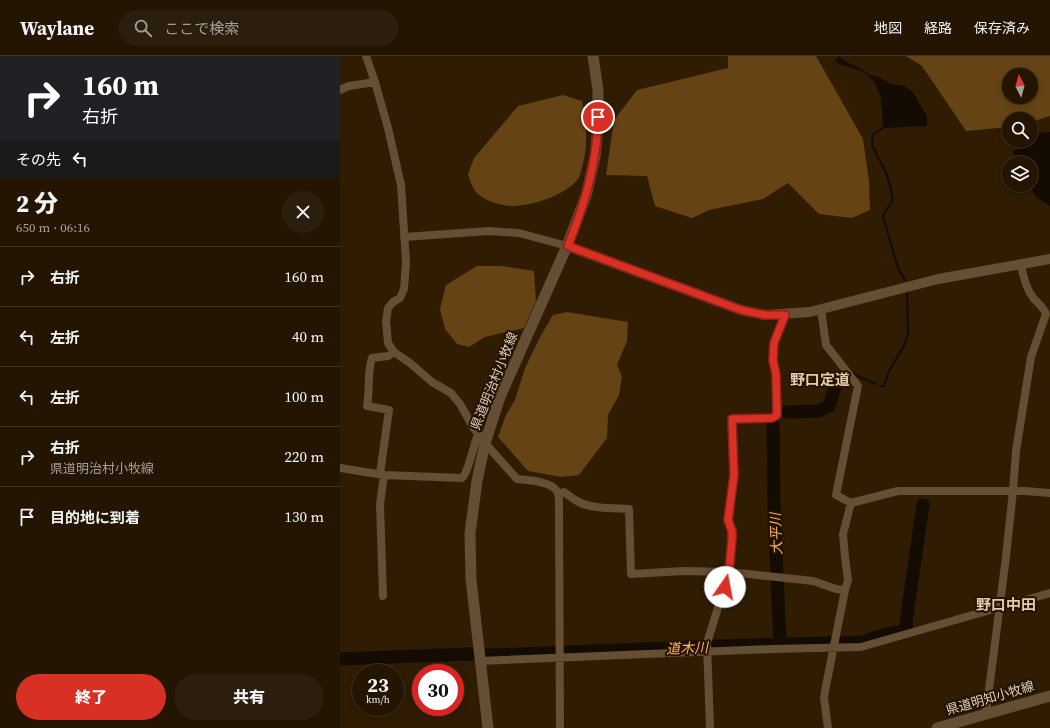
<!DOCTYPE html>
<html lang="ja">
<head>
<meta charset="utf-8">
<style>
	:root { --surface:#231502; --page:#2b1e0c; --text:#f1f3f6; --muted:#a39f99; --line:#403424; --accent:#d93025 }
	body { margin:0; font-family:"Source Serif 4","Noto Sans JP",serif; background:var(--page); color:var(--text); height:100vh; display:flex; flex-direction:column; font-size:15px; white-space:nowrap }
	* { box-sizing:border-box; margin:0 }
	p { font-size:13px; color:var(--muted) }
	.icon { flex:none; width:22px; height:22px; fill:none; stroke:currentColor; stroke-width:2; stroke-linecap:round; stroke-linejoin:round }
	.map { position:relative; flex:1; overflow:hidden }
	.panel { display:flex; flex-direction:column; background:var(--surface); width:340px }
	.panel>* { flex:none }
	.top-card { background:#202124; color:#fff; overflow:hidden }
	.needle { width:26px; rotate:354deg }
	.buttons { position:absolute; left:662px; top:12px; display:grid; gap:8px }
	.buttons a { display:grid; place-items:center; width:36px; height:36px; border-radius:50%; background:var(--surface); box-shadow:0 2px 6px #0003,0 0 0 1px var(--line); font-size:20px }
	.speed { position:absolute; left:12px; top:608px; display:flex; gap:8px; font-size:20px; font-weight:700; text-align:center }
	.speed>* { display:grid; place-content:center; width:52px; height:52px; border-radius:50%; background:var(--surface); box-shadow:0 2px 6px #0003,0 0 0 1px var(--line); line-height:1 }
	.speed small { font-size:10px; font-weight:400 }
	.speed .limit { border:6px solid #d22; background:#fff; color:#111 }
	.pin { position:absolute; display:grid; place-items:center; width:34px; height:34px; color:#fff; margin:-17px; border:2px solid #fff; border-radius:50%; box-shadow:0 1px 4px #0007 }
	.me { position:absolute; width:44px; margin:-22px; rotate:12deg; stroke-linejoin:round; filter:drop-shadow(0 0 3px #0008) }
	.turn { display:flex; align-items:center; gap:14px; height:84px; padding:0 16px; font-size:18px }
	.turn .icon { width:52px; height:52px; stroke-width:2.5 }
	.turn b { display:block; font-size:28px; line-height:34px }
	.then { display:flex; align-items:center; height:38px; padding:0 16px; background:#0003; gap:8px; font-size:15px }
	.round { display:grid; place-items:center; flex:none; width:42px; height:42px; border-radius:21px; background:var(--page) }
	.headline { display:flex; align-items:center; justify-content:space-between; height:68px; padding:0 16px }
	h1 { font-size:24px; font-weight:800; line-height:30px }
	.button { display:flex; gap:8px; margin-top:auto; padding:8px 16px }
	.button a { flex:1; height:46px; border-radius:24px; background:var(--accent); color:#fff; font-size:16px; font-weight:800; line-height:46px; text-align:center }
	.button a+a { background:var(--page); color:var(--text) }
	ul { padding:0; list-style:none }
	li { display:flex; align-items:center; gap:12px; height:60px; padding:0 16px; border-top:1px solid var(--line) }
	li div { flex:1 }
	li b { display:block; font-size:15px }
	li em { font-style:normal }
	header { display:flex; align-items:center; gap:24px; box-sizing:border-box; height:56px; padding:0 20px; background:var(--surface); border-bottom:1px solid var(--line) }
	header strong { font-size:19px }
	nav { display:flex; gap:22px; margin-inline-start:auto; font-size:14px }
	.search { width:280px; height:36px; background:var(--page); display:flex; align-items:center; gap:10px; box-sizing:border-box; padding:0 14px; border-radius:22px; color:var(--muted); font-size:15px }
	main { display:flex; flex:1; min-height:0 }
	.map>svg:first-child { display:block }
	.forest { fill:#654314; fill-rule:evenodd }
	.water { fill:#140b03 }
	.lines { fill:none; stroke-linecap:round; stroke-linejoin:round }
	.stream { stroke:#140b03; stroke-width:2 }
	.river { stroke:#140b03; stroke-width:13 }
	.minor { stroke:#644e34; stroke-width:8 }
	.tertiary { stroke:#644e34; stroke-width:10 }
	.secondary { stroke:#644e34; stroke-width:11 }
	.route-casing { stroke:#8d1f18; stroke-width:10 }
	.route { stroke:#d93025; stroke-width:7 }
	.labels { text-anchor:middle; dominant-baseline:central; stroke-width:4; stroke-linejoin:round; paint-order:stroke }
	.street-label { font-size:13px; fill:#ded0c2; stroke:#251200 }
	.water-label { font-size:14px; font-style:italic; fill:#f8b461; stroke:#251200 }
	.quarter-label { font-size:15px; font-weight:bold; fill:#e4c9ac; stroke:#251200 }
</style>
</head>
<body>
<header>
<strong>Waylane</strong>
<div class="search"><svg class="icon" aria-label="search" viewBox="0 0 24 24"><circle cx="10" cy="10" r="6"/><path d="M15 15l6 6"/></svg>ここで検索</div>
<nav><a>地図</a><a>経路</a><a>保存済み</a></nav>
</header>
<main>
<section class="panel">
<div class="top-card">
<div class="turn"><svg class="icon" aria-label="right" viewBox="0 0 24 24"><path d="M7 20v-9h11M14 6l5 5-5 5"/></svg><div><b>160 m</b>右折</div></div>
<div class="then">その先<svg class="icon" aria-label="left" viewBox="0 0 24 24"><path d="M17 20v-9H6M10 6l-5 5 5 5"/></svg></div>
</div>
<div class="headline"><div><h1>2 分</h1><p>650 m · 06:16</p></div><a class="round"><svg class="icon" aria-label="close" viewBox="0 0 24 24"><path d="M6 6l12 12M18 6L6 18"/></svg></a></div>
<ul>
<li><svg class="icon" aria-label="right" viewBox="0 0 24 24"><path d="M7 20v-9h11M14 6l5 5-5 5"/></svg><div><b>右折</b></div><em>160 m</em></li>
<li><svg class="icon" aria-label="left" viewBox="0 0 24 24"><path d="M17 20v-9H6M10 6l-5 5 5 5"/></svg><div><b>左折</b></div><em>40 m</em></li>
<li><svg class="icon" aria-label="left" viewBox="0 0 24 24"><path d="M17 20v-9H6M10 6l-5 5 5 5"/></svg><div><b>左折</b></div><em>100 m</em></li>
<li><svg class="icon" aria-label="right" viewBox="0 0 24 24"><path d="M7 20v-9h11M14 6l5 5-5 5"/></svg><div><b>右折</b><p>県道明治村小牧線</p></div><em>220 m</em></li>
<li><svg class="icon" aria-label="arrive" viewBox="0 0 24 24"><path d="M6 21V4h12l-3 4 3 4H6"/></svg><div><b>目的地に到着</b></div><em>130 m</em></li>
</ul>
<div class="button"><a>終了</a><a>共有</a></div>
</section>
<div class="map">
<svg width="710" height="672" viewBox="0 0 710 672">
	<rect width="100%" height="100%" fill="#2f1c02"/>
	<path class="forest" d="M388,0H476L523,83L529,125L530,154L512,162L479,158L448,127L423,143L369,154L352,162L315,150L307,120L266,119L274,64L297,34L388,12Z
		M566,0H710V60L691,66V63H669V71L626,75L582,10ZM669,19H691V41H669Z
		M223,39L242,45C246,68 249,89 242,111C241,115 240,120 238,123C225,140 191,150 171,150C163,150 149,146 142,141C134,137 131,127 128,118L134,102L178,50Z
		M137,210H161L194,215L196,245L184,272L145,281L129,291L117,288L105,273L100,253L106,229Z
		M227,256L288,266L287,285L277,309L282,321L279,339L268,359L267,382L239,419L221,421L188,415L158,381L166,359L175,344L185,312L200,281L213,259Z"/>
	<path class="water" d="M499,0C508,9 521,10 529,19L536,20L552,28L564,30L572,35L587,60V70L543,72L541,42L535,27L524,16L499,8L495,5Z
		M710,76V150L696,141L690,129H691V107H678L673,96L685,85H691V80L693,78Z"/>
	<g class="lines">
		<path class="stream" d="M543,72L533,78L532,89L547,119L552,138V145L543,160L558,212L565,224
			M511,317L536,328
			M497,325L501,320L506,319
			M541,330H544L548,317L565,288L568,277L567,237"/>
		<path class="river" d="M447,356L479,355L489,350L497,325
			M433,368L434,450L440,588
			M0,603L128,598L154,599L379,590L523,586L543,579L567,574L566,566L583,449"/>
		<path class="minor" d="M26,0L35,26L48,72L61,129L66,206L64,233L60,242L53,246L48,252L46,266L48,287L54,296L70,307L92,326L111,337L120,348L133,371L145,387L177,423C187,424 210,425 217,435C219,438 219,445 219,448L220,672
			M0,34L9,30L35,26
			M64,181L149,175L179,177L227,190
			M481,253L486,289L518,330L496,439L511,447L558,435H685L710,437
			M0,412L44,419L122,422C128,417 134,388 138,378
			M40,418L49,354L27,350C30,334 27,317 32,302L48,300L54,296
			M218,438L224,436C228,439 233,443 237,445C250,453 274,452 289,453L291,518L344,515L389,516L473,525L496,533L505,534
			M43,540L40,448L44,419
			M140,605L433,593L521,591L710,537
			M646,657L666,501L673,435L676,395L691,301L706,258C703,251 699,248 694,243C686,233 683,221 681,208
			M370,672L367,587L389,516L392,475L389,464L394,419L392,363L432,362L437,359L436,318L433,304L434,287L445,259
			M488,672L484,642L485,635L505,534L508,524L505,501L503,478L511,447"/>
		<path class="tertiary" d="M227,190L401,254L425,259L470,256L598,223L710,203"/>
		<path class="secondary" d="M148,672L131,523L130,477L137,425L145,387L160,341L227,190L246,140L255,101L258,70V34L253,0
			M597,672L710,640"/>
	</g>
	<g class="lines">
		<defs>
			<path id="route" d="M258,61C257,108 245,147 228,190L401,254L425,259H445L434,287L433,304L436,318L437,359L432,362L392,363L394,419L388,464L392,475V483L389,516L385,531"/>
		</defs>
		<use href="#route" class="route-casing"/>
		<use href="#route" class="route"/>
	</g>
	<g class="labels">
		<g class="street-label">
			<text transform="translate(154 325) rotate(-68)">県道明治村小牧線</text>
			<text transform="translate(650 642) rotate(-16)">県道明知小牧線</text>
		</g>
		<g class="water-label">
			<text transform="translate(436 478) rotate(-92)">大平川</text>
			<text transform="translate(347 592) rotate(-2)">道木川</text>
		</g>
		<g class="quarter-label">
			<text x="480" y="323">野口定道</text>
			<text x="666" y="548">野口中田</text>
		</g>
	</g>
</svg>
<div class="buttons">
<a><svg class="needle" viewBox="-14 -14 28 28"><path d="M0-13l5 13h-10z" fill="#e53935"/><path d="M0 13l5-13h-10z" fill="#a39f99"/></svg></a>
<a><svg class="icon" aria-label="search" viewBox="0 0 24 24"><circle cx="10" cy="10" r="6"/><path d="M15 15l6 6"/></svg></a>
<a><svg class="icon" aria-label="layers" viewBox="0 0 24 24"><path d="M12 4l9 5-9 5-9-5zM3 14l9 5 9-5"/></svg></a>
</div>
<div class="speed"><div>23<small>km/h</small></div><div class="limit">30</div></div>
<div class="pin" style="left:258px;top:61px;background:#d93025"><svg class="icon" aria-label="arrive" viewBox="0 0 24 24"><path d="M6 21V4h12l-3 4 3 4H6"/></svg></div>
<svg class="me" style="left:385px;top:531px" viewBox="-20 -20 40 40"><circle r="19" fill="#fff"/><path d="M0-13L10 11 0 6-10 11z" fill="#d93025"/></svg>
</div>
</main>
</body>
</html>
